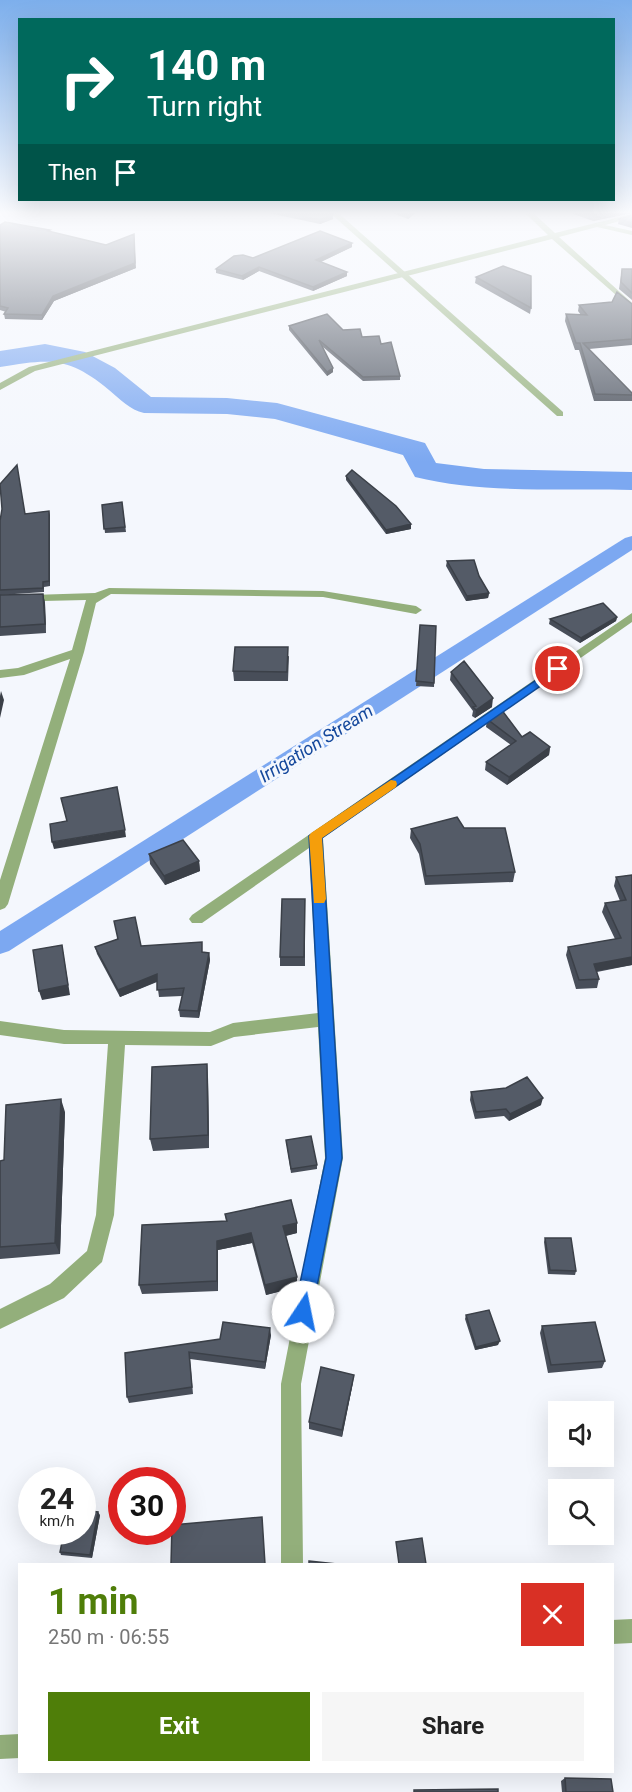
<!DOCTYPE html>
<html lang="en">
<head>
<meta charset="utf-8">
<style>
	:root { --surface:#fff; --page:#f6f6f6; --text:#222; --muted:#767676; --accent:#4f7e09 }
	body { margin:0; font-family:Roboto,sans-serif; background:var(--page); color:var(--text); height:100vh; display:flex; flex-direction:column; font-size:22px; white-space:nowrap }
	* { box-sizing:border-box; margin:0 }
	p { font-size:20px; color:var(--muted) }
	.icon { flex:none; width:33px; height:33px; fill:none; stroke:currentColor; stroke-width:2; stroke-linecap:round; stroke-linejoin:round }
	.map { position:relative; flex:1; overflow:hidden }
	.sheet { position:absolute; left:18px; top:1563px; width:596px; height:210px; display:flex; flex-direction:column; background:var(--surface); border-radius:0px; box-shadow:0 6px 24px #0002 }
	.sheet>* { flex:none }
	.guide { position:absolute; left:18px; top:18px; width:597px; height:183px; border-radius:0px; box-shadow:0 6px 24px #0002; background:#00695c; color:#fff; overflow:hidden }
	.tools { position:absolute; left:548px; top:1401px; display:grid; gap:12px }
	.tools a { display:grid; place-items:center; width:66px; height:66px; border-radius:0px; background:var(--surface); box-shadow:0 6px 24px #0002; font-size:30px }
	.speed { position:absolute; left:18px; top:1467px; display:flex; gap:12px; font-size:30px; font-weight:700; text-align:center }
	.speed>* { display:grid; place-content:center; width:78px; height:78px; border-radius:50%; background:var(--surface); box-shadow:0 6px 24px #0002; line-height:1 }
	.speed small { font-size:15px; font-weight:400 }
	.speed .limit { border:9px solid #d22; background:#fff; color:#111 }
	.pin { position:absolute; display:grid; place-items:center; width:51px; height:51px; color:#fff; margin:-26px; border:3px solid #fff; border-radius:50%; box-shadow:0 2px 6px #0007 }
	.me { position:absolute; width:66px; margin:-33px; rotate:11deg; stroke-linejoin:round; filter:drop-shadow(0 0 4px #0008) }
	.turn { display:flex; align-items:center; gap:21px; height:126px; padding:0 30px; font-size:27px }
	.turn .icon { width:78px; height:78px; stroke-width:2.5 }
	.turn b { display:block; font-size:42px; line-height:51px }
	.then { display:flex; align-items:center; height:57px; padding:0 30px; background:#0003; gap:12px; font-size:22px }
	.round { display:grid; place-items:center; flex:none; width:63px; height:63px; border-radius:0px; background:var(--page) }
	.headline { display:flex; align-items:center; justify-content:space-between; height:102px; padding:0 30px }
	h1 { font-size:36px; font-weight:700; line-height:45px; color:var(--accent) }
	.action { display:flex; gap:12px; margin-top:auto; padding:12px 30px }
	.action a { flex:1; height:69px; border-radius:0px; background:var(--accent); color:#fff; font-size:24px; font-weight:700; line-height:69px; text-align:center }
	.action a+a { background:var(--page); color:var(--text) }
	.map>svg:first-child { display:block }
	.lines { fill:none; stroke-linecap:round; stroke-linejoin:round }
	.canal { fill:#7ca8f1; fill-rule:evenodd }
	.river { fill:#7ca8f1; fill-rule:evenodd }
	.minor { fill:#93af7b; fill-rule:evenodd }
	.tertiary { fill:#93af7b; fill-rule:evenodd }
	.wall { fill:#484e59 }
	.shaded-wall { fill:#3b4048 }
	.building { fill:#545b67; stroke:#3b4048; stroke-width:1.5 }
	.route { fill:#1a73e8; stroke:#114b97; stroke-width:1.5 }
	.slow { fill:#f59e0b }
	.labels { text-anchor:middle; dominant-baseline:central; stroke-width:6; stroke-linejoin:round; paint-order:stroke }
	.water-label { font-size:18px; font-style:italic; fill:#15489c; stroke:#f4f7fd }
</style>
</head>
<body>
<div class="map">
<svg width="632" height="1792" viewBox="0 0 632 1792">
	<rect width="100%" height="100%" fill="#f4f7fd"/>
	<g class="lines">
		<path class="canal" d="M632,536V550L9,951L0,954V931L625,538Z"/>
		<path class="river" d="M45,344L85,352L115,368L151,397L227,398L277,403L425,443L436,463L484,469L632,472V490C562,488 483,494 415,477L403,455L275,419L227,414L144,413C130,410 120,399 109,390C68,356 50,359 0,367V351Z"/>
		<path class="minor" d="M523,211H531L555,233L632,214V218L605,225L632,231V235L597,227L559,237L632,303V309L552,239L35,371L0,390V383L29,367L548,235Z
			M109,588L323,591L416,606L422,610L416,614L323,597L111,594L96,603L84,652L8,904L5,908L0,910V880L70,659L24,675L0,678V670L18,668L72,650L86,600L0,602V596L95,593Z
			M632,613V622L323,838L343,1158L301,1384L303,1564H281V1384L325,1158L318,1027L234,1037L211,1046L125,1045L114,1215L102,1262L64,1298L0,1329V1309L50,1284L87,1251L96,1215L108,1044H64L0,1035V1021L64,1030L210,1032L233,1023L318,1013L309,848L202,923H192L189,919L192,915Z
			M632,1619V1643L612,1644V1620Z
			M20,1734V1758L0,1759V1735Z"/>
		<path class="tertiary" d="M328,211H336L563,412V416H557Z"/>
	</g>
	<path class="wall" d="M259,211H330L333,214V219L320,224Z
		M387,211H418L408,219Z
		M565,211H632V213L593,221Z
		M632,215V228L618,224L619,219Z
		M0,225L50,230V232L136,268L54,301L42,320L5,319L4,314L6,312L0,310Z
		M352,243V247L321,262L347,276L313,291L259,271L243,280L216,273V269L253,258Z
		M622,269H632V300L619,289Z
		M476,277L531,308L530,314L475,283Z
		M632,304V345L589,349L632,393V401H594L579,350H575L565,321L566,314L581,315L578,311L579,305Z
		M289,326L343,330L381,344L400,376V380L363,381L323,347L333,372L327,376L289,330Z
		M346,476L411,524V529L386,534L346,480Z
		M122,502L126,532L105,533L102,505Z
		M49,511L50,516V586L44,587V592L0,595V521L25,514Z
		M447,561L479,576L489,593L488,598L466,601L446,566Z
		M43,594L45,603L46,633L0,636V595Z
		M617,617L616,621L580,643L549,624L550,619Z
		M420,625L436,626L434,687L416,686Z
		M289,656L288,681H234L233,671Z
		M451,672L492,707L475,718L472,716L473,711L450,680Z
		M487,719L522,737L550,747L549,755L507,785L485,770L486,762L511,745L486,727Z
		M411,829L515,872L513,882L425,885L419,854L410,838Z
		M149,854L199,861L200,871L165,885L150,864Z
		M632,875V965L597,972L599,979L597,988L576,989L566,955L568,947L615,939L602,912L605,903L620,901L614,886L616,877Z
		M305,899V966H280V957Z
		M141,946L209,953L210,960L199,1018L180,1017L179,1010L182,996L159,997L157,982L120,997L97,954L95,947Z
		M208,1077L209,1148L153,1151L150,1139Z
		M471,1092L541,1105L509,1121L504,1116L475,1119L470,1100Z
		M65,1112L60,1254L0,1259V1161L4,1160Z
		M286,1140L317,1165V1169L291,1173Z
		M225,1214L297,1223V1233L286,1236L297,1277V1287L266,1295L252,1243L218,1250V1291L142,1294L139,1285L226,1221Z
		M545,1238L576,1271L575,1275L548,1274L544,1242Z
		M466,1315L498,1345L475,1350L465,1319Z
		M542,1326L605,1361L602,1368L548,1373L540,1333Z
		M271,1335L265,1369L190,1359L193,1394L129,1403L127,1397L125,1353Z
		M353,1382L342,1437L309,1429V1422Z
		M100,1515L92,1558L61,1555L60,1552Z
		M565,1778L613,1792H562L561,1781Z"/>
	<path class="shaded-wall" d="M413,211H418L408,219L409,215Z
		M616,211H632V213L593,221L594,216Z
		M333,214V219L320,224V220Z
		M134,234L136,268L54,301L42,320V315L53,296Z
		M352,243V247L316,264V260Z
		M259,267V271L243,280L242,276Z
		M347,272V276L313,291V287Z
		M333,368V372L327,376V372Z
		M49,511L50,516V586L49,581Z
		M411,524V529L386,534V530Z
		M489,593L488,598L466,601L467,596Z
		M43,594L45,603L46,633L45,624Z
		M617,617L616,621L580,643L581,638Z
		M1,691L4,700L0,718V696Z
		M493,698L492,707L475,718L476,710Z
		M550,747L549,755L507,785L509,777Z
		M125,830L126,837L54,849L52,842Z
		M199,861L200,871L165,885L164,876Z
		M62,945L70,995L42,1000L39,991Z
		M209,953L210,960L199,1018L198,1011Z
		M632,957V965L591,972L594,964Z
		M157,974L158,981L120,997L118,990Z
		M207,1064L208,1077L209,1148L208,1135Z
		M543,1098L541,1105L509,1121L510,1114Z
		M61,1099L65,1112L60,1254L55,1243Z
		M297,1223V1233L284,1236L283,1226Z
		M251,1233L252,1243L218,1250V1291L217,1281V1241Z
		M297,1277V1287L266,1295L265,1285Z
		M270,1328L271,1335L265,1369V1362Z
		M500,1341L498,1345L475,1350L476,1347Z
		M354,1375L353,1382L342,1437V1430Z
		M98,1512L100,1515L92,1558L90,1555Z"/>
	<path class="building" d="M279,211H330L333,214L320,220Z
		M399,211H413L409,215Z
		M579,211H616L594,216Z
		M632,215V223L619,219Z
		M5,222L50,230L48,231L106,245L134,234L135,263L53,296L42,315L4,314L8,308L0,306V225Z
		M320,231L352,243L316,260L347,272L313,287L259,267L242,276L216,269L234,256L243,255L253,258Z
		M503,266L531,276V308L476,277Z
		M622,269H632V293L621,282Z
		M617,292L632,304V339L583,343L632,393V395L595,394L580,343H576L566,314L587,315L579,305L612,302Z
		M327,314L343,330L360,329L362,337L379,336L381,344L391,342L400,376L363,377L319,340L333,368L327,372L289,326Z
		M17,465L25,514L49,511V581L43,582V588L0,590V521L2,509L0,484Z
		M352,470L396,506L411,524L386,530L346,476Z
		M122,502L125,527L104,529L102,505Z
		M474,560L479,576L489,593L467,596L447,561Z
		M43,594L45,624L0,627V595Z
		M603,603L617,617L581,638L550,619Z
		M420,625L436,626L434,683L416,681Z
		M235,647H288L287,672L233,671Z
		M464,661L493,698L476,710L473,707L476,706L451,672Z
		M501,709L522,737L530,732L550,747L509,777L486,762L516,741L487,719Z
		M117,787L125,830L52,842L50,824L67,821L61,798Z
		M457,817L464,828H505L515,872L426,876L420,844L411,829Z
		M183,840L199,861L164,876L149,854Z
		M632,875V957L594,964L599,979L579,980L568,947L621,938L605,903L626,900L616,877Z
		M282,899H305L304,957H280Z
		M135,917L141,946L202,942V952L209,953L198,1011L179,1010L184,988L157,990V974L118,990L95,947L118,939L114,921Z
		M62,945L68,985L39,991L33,950Z
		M207,1064L208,1135L150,1139L152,1067Z
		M527,1077L543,1098L510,1114L506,1109L476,1112L471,1092L506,1088Z
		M61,1099L55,1243L0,1247V1161L4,1160L6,1105Z
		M311,1136L317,1165L291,1169L286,1140Z
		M291,1200L297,1223L283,1226L297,1277L265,1285L251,1233L217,1241V1281L139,1285L142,1225L227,1221L225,1214Z
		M545,1238H571L576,1271L550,1270Z
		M489,1310L500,1341L476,1347L466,1315Z
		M223,1322L270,1328L265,1362L189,1352L192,1387L127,1397L125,1353L220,1339Z
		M595,1322L605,1361L551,1365L542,1326Z
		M321,1367L354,1375L342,1430L309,1422Z
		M82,1510L98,1512L90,1555L60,1552L64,1532H82Z
		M262,1517L265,1564H171L172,1525Z
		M422,1538L426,1564H399L396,1542Z
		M309,1561L337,1564H309Z
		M565,1778L611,1779L613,1792H566Z
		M498,1789V1792H414V1790Z"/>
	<linearGradient id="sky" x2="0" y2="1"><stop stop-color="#7dafec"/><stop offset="0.46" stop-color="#fafbfe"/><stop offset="1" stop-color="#fafbfe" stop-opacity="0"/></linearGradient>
	<rect width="632" height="462" fill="url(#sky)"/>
	<path class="route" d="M558,665L562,666V671L322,838L342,1158L312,1312L310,1318L303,1321L297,1318L294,1312L326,1158L309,836Z"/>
	<path class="slow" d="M391,780L396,781L397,784L396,787L322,838L326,899L324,903H314L309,836L311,833Z"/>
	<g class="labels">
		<g class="water-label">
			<text transform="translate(316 743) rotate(-32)">Irrigation Stream</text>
		</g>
	</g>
</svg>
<div class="tools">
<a><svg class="icon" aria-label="sound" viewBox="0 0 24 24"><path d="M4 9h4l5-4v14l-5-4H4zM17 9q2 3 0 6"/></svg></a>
<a><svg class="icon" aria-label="search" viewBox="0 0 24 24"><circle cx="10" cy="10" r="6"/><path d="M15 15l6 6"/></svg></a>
</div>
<div class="speed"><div>24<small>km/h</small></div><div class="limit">30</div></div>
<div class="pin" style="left:558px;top:669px;background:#d93025"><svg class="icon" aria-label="arrive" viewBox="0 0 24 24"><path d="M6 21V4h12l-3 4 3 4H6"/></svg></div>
<svg class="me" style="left:303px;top:1312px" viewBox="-20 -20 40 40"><circle r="19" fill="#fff"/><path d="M0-13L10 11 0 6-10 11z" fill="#1a73e8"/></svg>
<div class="guide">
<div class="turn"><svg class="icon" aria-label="right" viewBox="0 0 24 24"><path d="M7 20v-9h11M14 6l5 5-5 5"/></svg><div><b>140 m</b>Turn right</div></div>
<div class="then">Then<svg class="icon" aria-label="arrive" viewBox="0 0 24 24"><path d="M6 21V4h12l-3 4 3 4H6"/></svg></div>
</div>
<section class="sheet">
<div class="headline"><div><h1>1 min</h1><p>250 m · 06:55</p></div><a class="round" style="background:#d93025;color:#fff"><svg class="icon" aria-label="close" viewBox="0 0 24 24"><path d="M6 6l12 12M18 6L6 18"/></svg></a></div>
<div class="action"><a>Exit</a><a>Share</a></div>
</section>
</div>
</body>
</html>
